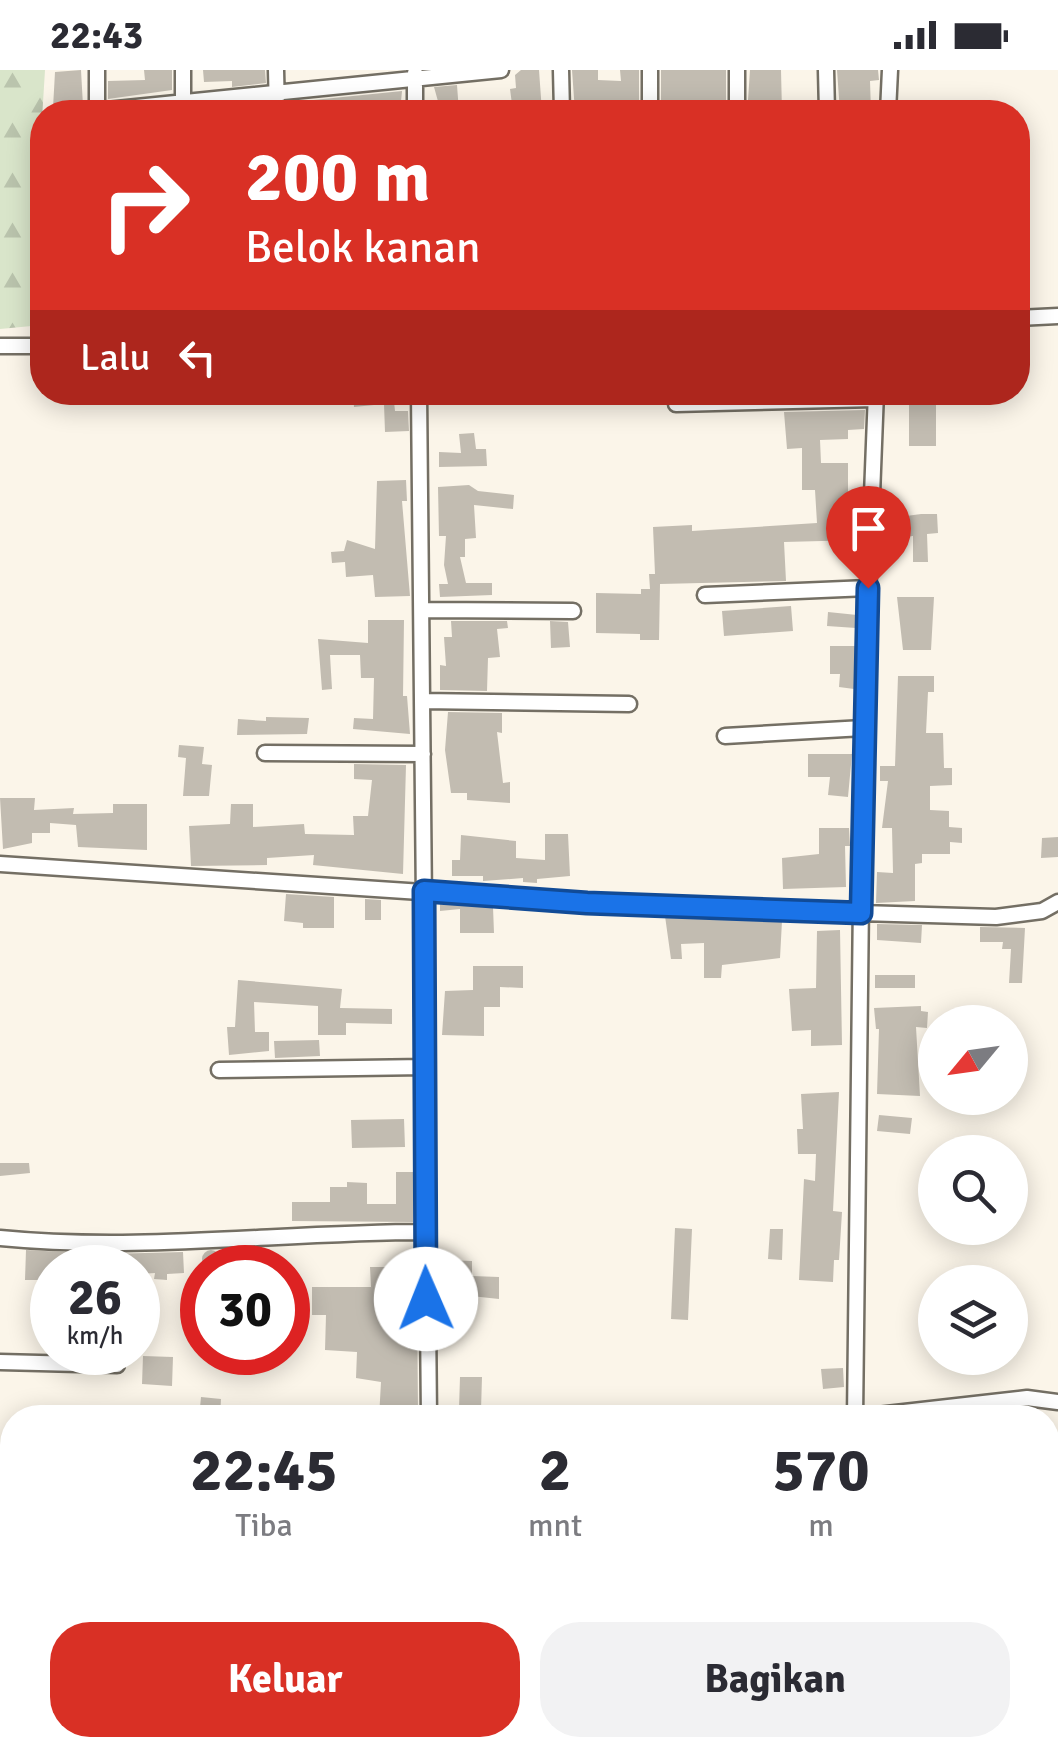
<!DOCTYPE html>
<html lang="id">
<head>
<meta charset="utf-8">
<style>
	:root { --surface:#fff; --page:#f2f2f3; --text:#2b2b33; --muted:#7c7c81; --accent:#d93025 }
	body { margin:0; font-family:Signika,sans-serif; background:var(--page); color:var(--text); height:100vh; display:flex; flex-direction:column; font-size:38px; white-space:nowrap }
	* { box-sizing:border-box; margin:0 }
	p { font-size:32px; color:var(--muted) }
	.icon { flex:none; width:55px; height:55px; fill:none; stroke:currentColor; stroke-width:2; stroke-linecap:round; stroke-linejoin:round }
	.map { position:relative; flex:1; overflow:hidden }
	.sheet { position:absolute; left:0px; top:1335px; width:1060px; height:352px; display:flex; flex-direction:column; background:var(--surface); border-radius:40px 40px 0 0; box-shadow:0 5px 25px #0003 }
	.sheet>* { flex:none }
	.top-card { position:absolute; left:30px; top:30px; width:1000px; height:305px; border-radius:40px; box-shadow:0 5px 25px #0003; background:#d93025; color:#fff; overflow:hidden }
	.needle { width:65px; rotate:241deg }
	.buttons { position:absolute; left:918px; top:935px; display:grid; gap:20px }
	.buttons a { display:grid; place-items:center; width:110px; height:110px; border-radius:50%; background:var(--surface); box-shadow:0 5px 25px #0003; font-size:50px }
	.speed { position:absolute; left:30px; top:1175px; display:flex; gap:20px; font-size:50px; font-weight:700; text-align:center }
	.speed>* { display:grid; place-content:center; width:130px; height:130px; border-radius:50%; background:var(--surface); box-shadow:0 5px 25px #0003; line-height:1 }
	.speed small { font-size:25px; font-weight:400 }
	.speed .limit { border:15px solid #d22; background:#fff; color:#111 }
	.pin { position:absolute; display:grid; place-items:center; width:85px; height:85px; color:#fff; margin:-102px -42px; border-radius:50% 50% 50% 0; rotate:-45deg; box-shadow:0 0 10px #0007 }
	.pin .icon { rotate:45deg }
	.me { position:absolute; width:110px; margin:-55px; rotate:359deg; stroke-linejoin:round; filter:drop-shadow(0 0 8px #0008) }
	.turn { display:flex; align-items:center; gap:35px; height:210px; padding:0 50px; font-size:45px }
	.turn .icon { width:130px; height:130px; stroke-width:2.5 }
	.turn b { display:block; font-size:70px; line-height:85px }
	.then { display:flex; align-items:center; height:95px; padding:0 50px; background:#0003; gap:20px; font-size:38px }
	.eta { display:flex; justify-content:space-evenly; align-items:center; height:170px; text-align:center }
	.eta b { font-size:60px; font-weight:800; line-height:70px }
	.primary-button { display:flex; gap:20px; margin-top:auto; padding:20px 50px }
	.primary-button a { flex:1; height:115px; border-radius:40px; background:var(--accent); color:#fff; font-size:40px; font-weight:800; line-height:115px; text-align:center }
	.primary-button a+a { background:var(--page); color:var(--text) }
	.status { display:flex; justify-content:space-between; align-items:center; height:70px; padding:0 50px; background:var(--surface); direction:ltr }
	.status svg { height:28px; fill:currentColor }
	.map>svg:first-child { display:block }
	.forest { fill:url(#forest-firs) }
	.building { fill:#c2bcb1 }
	.lines { fill:none; stroke-linecap:round; stroke-linejoin:round }
	.minor-casing { stroke:#746f64; stroke-width:19 }
	.minor { stroke:#fff; stroke-width:14 }
	.route-casing { stroke:#114b97; stroke-width:25 }
	.route { stroke:#1a73e8; stroke-width:18 }
</style>
</head>
<body>
<div class="status"><b>22:43</b><svg viewBox="0 0 49 12"><path d="M0 12V9h3v3zM5 12V6h3v6zM10 12V3h3v9zM15 12V0h3v12zM26 1h20v11H26zM47 4h2v5h-2z"/></svg></div>
<div class="map">
<svg width="1058" height="1686" viewBox="0 0 1058 1686">
	<defs>
		<pattern id="forest-firs" width="22" height="20" patternUnits="userSpaceOnUse" patternTransform="scale(2.5)"><rect width="22" height="20" fill="#d9e5ca"/><path d="M5 1l3.5 6h-7zM16 11l3.5 6h-7z" fill="#bac4ad"/></pattern>
	</defs>
	<rect width="100%" height="100%" fill="#fbf5e9"/>
	<path class="forest" d="M0,0H45L37,130L42,133V255L0,259Z"/>
	<path class="building" d="M81,0L83,36L53,38L55,2Z
		M144,0H172V20L108,29V11L145,10Z
		M203,0H265L266,13L232,17V11L204,12Z
		M521,0H539L542,42H513L510,19L516,18L515,5Z
		M572,0H598V10L621,11L620,0H639V42H575Z
		M661,0H726V42H705V34L680,38V42H661Z
		M750,0H781L782,42H755V31L748,30Z
		M837,0H878L879,10L870,11L871,42H840Z
		M457,15L459,42H441L434,17Z
		M402,21L400,42H294V32Z
		M266,34V42H234L233,38Z
		M353,322H393L395,341H408L409,361L385,362L384,334L354,337Z
		M444,322H463L464,333L445,334Z
		M909,335H936V376H909Z
		M865,340L864,359L848,360V369L820,370L821,393H848V435L852,434L853,452H860V470L784,472L786,511L660,514L659,570H640V564L596,563V523L641,524V519H650L649,504H655L653,457L692,455V461L817,453L815,420H802V378L787,379L784,342Z
		M474,363L476,379H486L487,396L439,397V382L461,383L459,364Z
		M406,410L407,431H402L410,526L375,527L373,505L346,507L345,492L332,493L331,482L344,481L347,470L375,479L377,411Z
		M469,415L478,421L514,425L513,439L474,435L476,468L465,469V487H460L466,513H492V525L440,527L439,514H448L444,495L446,466H439L438,417Z
		M921,444H937L938,463L927,464L928,492H913V466L894,468L892,448Z
		M897,527H934L931,580H903Z
		M791,536L793,561L724,566L722,541Z
		M828,542L857,545L856,558L827,556Z
		M368,550H404L403,626H407L410,664L353,659L354,648L373,649L374,608H361L360,585H330L332,619L322,620L318,569L368,573Z
		M451,551H507L508,558L497,559L500,587L488,588L487,621L440,620V595L446,596L444,567H452Z
		M550,551L568,552L570,577L551,578Z
		M830,576H856L854,619L839,617L840,604H830Z
		M898,606H934V622H928L926,663H943L944,698H952V715L930,716V740L949,741V757L962,758V773L950,772V784H922V793L915,794V831L876,833L877,802L893,803L892,758H882L888,711H880V696H895Z
		M448,642L502,643V663L497,662L503,713L510,712V733L467,730V723H451L445,680Z
		M266,647L309,648L307,664L237,665L238,649L266,651Z
		M179,675L204,677L202,694L212,695L209,726H183L186,688L178,687Z
		M808,684H852L848,727L828,725L830,707H808Z
		M354,694L406,695L403,804L313,795L314,785L267,788V795L191,796L189,756L230,754L231,734H253V757L304,754L305,764L354,765L353,746H368L372,710L354,709Z
		M0,728H35L34,740L74,738L73,744L113,743V734H147V780L78,777L76,755L50,753V763H32V773L3,779Z
		M819,758H849L850,776H845L846,817L783,819L782,788L819,784Z
		M545,764H568L570,806L537,809V813L523,812V808L483,811V806H452V790H460L461,765L516,771V788L545,790Z
		M1058,767V787L1041,788L1042,768Z
		M286,824L334,827V858H303V853L284,851Z
		M365,829L381,830V850H365Z
		M440,834L493,837L494,863H460V839L440,841Z
		M665,846L782,851L780,888L722,895L721,908H704V873L681,874L682,889H671Z
		M877,854L922,855L921,873L877,870Z
		M980,857L1025,858L1022,913H1009L1011,879H1002L1003,872H980Z
		M840,860L842,975L811,976V960L792,961L789,919L816,918L817,861Z
		M473,896H523V918L500,917V937H484V966L442,965L445,921L473,920Z
		M875,905H915V918H875Z
		M238,910L342,919L340,938L392,939V954L346,953V965H318V936L254,932L255,962H269V981L229,985L227,957H235Z
		M921,936V941L928,942L927,958L916,957L920,1026L877,1024L879,959H876L874,938Z
		M319,970L320,986L275,988L274,971Z
		M839,1022L833,1141L842,1142L839,1190H834L833,1212L799,1210L804,1109L815,1111L816,1084H798L797,1059H803L801,1024Z
		M879,1045L912,1048L910,1064L877,1061Z
		M404,1049L405,1077L352,1078L351,1050Z
		M0,1093H29L30,1103L0,1106Z
		M396,1102H414L413,1152L292,1151V1132H330V1117H347V1112L367,1113V1134H396Z
		M675,1158L692,1159L688,1250L671,1249Z
		M770,1159H783L782,1190L768,1189Z
		M26,1180L83,1183L82,1198H52V1210H25Z
		M202 1189a9 9 0 1 1 18 0a9 9 0 1 1-18 0Z
		M183,1182L184,1203L167,1204V1210L154,1209L155,1203L140,1204V1198H106L107,1184Z
		M446,1190L472,1191V1206L499,1207V1229L443,1223Z
		M370,1197H402L403,1217H417L418,1342L407,1341V1348H379L381,1312L356,1308L357,1282L325,1280L326,1245H312V1217H371Z
		M143,1286L173,1287L172,1316L142,1314Z
		M843,1298L844,1317L823,1319L821,1299Z
		M460,1307H482L481,1340L459,1339Z
		M201,1327L221,1329L220,1348H199Z
		M0,1556H12L11,1584L0,1583Z
		M475,1675H492L493,1686H475Z"/>
	<g class="lines">
		<defs>
			<path id="minor" d="M276,0L277,42
				M561,0L562,42
				M650,0V42
				M737,0V42
				M826,0L827,42
				M415,3V42
				M97,41L501,0
				M97,42V0
				M183,42V0
				M888,42L890,0
				M1018,248L1058,246
				M0,276H42
				M419,322L429,1348
				M676,334L875,329
				M705,525L868,518
				M422,540L573,541
				M422,631L629,634
				M725,666L863,658
				M265,683L423,684
				M0,794L587,833L861,843L996,847L1042,841L1058,832
				M219,1000L425,997
				M0,1168C142,1182 283,1162 425,1162
				M0,1292L117,1295
				M851,1348L1027,1328L1058,1332
				M855,1348L863,658L876,322
				M0,1408L12,1406
				M0,1601L12,1603
				M431,1675L432,1686
				M850,1686V1675"/>
		</defs>
		<use href="#minor" class="minor-casing"/>
		<use href="#minor" class="minor"/>
	</g>
	<g class="lines">
		<defs>
			<path id="route" d="M426,1229L424,821L587,833L861,843L868,518"/>
		</defs>
		<use href="#route" class="route-casing"/>
		<use href="#route" class="route"/>
	</g>
</svg>
<div class="buttons">
<a><svg class="needle" viewBox="-14 -14 28 28"><path d="M0-13l5 13h-10z" fill="#e53935"/><path d="M0 13l5-13h-10z" fill="#7c7c81"/></svg></a>
<a><svg class="icon" aria-label="search" viewBox="0 0 24 24"><circle cx="10" cy="10" r="6"/><path d="M15 15l6 6"/></svg></a>
<a><svg class="icon" aria-label="layers" viewBox="0 0 24 24"><path d="M12 4l9 5-9 5-9-5zM3 14l9 5 9-5"/></svg></a>
</div>
<div class="speed"><div>26<small>km/h</small></div><div class="limit">30</div></div>
<div class="pin" style="left:868px;top:518px;background:#d93025"><svg class="icon" aria-label="arrive" viewBox="0 0 24 24"><path d="M6 21V4h12l-3 4 3 4H6"/></svg></div>
<svg class="me" style="left:426px;top:1229px" viewBox="-20 -20 40 40"><circle r="19" fill="#fff"/><path d="M0-13L10 11 0 6-10 11z" fill="#1a73e8"/></svg>
<div class="top-card">
<div class="turn"><svg class="icon" aria-label="right" viewBox="0 0 24 24"><path d="M7 20v-9h11M14 6l5 5-5 5"/></svg><div><b>200 m</b>Belok kanan</div></div>
<div class="then">Lalu<svg class="icon" aria-label="left" viewBox="0 0 24 24"><path d="M17 20v-9H6M10 6l-5 5 5 5"/></svg></div>
</div>
<section class="sheet">
<div class="eta">
<div><b>22:45</b><p>Tiba</p></div>
<div><b>2</b><p>mnt</p></div>
<div><b>570</b><p>m</p></div>
</div>
<div class="primary-button"><a>Keluar</a><a>Bagikan</a></div>
</section>
</div>
</body>
</html>
